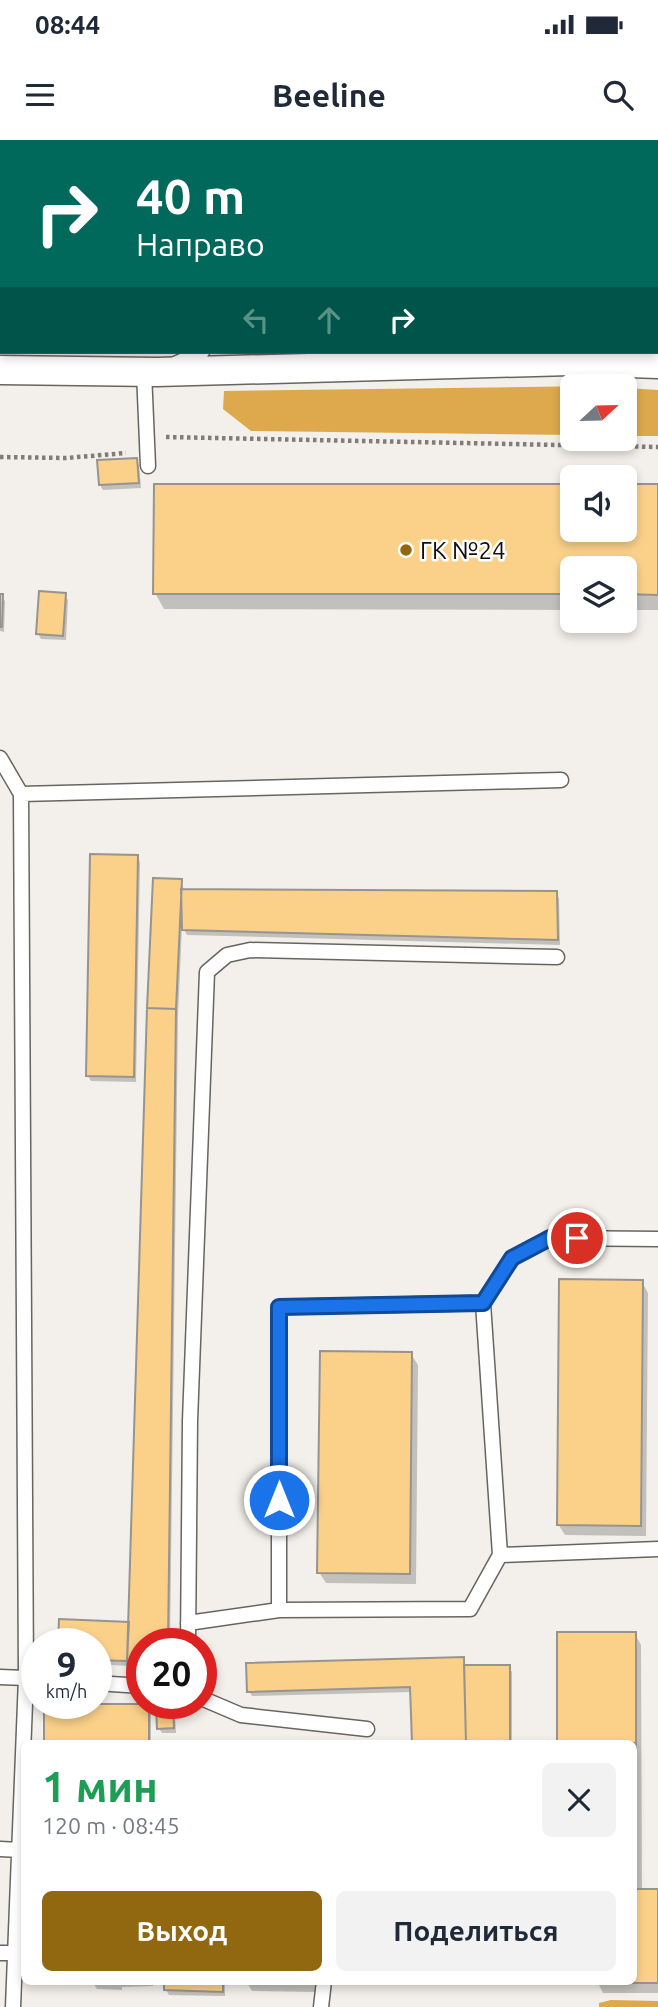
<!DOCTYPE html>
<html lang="ru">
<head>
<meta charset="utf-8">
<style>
	:root { --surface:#fff; --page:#f2f2f3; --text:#1f2937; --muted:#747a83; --accent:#91670f }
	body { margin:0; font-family:Ubuntu,sans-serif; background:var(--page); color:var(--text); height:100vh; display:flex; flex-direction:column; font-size:26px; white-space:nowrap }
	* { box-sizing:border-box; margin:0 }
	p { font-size:23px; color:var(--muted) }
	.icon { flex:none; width:38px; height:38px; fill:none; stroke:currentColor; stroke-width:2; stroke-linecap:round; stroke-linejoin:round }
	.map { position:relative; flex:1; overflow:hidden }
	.sheet { position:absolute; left:21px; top:1600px; width:616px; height:245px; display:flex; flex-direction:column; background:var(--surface); border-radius:10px; box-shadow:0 4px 10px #0003 }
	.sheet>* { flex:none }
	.hud { position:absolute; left:0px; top:0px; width:658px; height:214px; box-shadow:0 4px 10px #0003; background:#00695c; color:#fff; overflow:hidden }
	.needle { width:46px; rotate:68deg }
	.buttons { position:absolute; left:560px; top:234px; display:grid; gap:14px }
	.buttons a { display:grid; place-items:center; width:77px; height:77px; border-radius:10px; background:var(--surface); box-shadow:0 4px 10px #0003; font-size:35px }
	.speed { position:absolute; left:21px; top:1488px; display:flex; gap:14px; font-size:35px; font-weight:700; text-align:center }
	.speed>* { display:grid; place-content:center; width:91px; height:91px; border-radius:50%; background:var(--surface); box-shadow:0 4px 10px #0003; line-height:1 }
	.speed small { font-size:18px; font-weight:400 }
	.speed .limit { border:10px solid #d22; background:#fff; color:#111 }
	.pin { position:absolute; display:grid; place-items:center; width:60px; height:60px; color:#fff; margin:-30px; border:4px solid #fff; border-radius:50%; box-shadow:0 2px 7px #0007 }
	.me { position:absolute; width:77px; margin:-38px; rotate:0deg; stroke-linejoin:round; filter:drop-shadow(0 0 5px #0008) }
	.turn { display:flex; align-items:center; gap:24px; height:147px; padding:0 21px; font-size:32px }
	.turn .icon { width:91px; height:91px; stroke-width:2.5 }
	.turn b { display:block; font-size:49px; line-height:60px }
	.lanes { display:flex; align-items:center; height:66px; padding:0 21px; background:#0003; justify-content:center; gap:35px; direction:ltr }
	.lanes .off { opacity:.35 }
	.round { display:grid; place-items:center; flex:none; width:74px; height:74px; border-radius:10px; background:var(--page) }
	.head { display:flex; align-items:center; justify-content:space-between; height:119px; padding:0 21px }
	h1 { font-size:42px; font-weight:700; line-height:52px; color:#1e9e55 }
	.button { display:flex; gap:14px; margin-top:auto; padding:14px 21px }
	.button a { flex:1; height:80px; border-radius:10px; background:var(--accent); color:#fff; font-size:28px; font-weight:700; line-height:80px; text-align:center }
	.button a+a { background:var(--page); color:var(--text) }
	.status { display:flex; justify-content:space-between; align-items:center; height:49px; padding:0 35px; background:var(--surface); direction:ltr }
	.status svg { height:19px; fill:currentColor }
	header { display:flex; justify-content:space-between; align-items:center; height:91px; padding:0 21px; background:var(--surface); font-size:32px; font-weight:700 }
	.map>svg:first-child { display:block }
	.forest { fill:#dda94c }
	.shadow { fill:#0003 }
	.building { fill:#fbd18a; stroke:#97948f; stroke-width:2 }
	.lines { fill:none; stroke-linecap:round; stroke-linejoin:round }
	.lane-casing { stroke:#676560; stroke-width:17 }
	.street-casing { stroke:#676560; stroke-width:31 }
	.path { stroke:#7f7d79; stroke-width:4.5; stroke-dasharray:3.5 3.5; stroke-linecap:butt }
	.lane { stroke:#fff; stroke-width:14 }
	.street { stroke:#fff; stroke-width:28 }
	.rail { stroke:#817f7b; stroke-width:5 }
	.route-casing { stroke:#114b97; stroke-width:18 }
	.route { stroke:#1a73e8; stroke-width:12 }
	.poi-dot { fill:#91670f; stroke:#fffefc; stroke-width:2.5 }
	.labels { text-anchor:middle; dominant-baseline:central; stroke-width:5; stroke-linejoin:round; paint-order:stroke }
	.poi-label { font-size:24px; fill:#0f0e0c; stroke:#fffefc; text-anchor:start }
</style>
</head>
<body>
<div class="status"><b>08:44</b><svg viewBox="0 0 49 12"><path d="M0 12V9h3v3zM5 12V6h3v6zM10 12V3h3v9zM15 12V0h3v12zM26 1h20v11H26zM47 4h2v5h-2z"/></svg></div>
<header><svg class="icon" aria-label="menu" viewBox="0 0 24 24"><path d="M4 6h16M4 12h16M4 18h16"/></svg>Beeline<svg class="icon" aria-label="search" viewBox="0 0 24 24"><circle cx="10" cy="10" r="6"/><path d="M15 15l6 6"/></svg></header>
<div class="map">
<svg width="658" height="1867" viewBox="0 0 658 1867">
	<rect width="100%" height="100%" fill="#f3f0eb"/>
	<path class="forest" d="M0,0H139L2,2L0,52Z
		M596,246L610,247H572V295L251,291L223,269L224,251Z
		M625,248L658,250V296H625Z
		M611,1860L658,1861V1867H599V1863Z"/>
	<path class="shadow" d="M136,320L139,325L141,348L103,350L100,345L99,322Z
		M156,346H572V390H625V346H658V470H625V429H572V470L164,469L155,453Z
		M65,455L68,460L66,500L41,499L38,493Z
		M0,456L5,461L4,492L0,491Z
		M137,716L140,722L136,942L91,941L88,936Z
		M181,740L184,751L556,753L559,758L560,805L187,795L182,786L178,876L170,1503H142V1541H132L129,1536V1526L96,1524V1503H59L60,1481L130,1484Z
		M642,1142L648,1153L646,1396L565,1395L558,1384Z
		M411,1214L418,1225L416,1444L326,1443L319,1432Z
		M635,1494L641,1505L642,1750H658V1853H603L597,1841H634V1603H559Z
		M463,1518L466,1527H509L512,1532V1603H413L412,1552L252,1556L249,1551Z
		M148,1566L151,1571V1603H45Z
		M172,1567L175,1572L176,1593H162L159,1588Z
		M92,1841H153V1846L122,1847V1850L97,1849Z
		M166,1841H225V1856L169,1855L166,1850Z
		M246,1841H315V1852L252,1851Z"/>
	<path class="building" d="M137,318L139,343L99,345L97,320Z
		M154,344H572V390H625V344H658V455L625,454V429H572V454H153Z
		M39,451L66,453L63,496L36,494Z
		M0,454H3L2,487H0Z
		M90,714L138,715L134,937L86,936Z
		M153,738L182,739L176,869L147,868Z
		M181,749L557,751L558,800L182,790Z
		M147,868L176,869L168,1503H142V1537L128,1536L127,1521Z
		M559,1139L643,1140L641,1386L557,1385Z
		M320,1211L412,1212L410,1434L317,1433Z
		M59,1479L129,1482L127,1521L96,1520V1503H58Z
		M557,1492H636V1749H658V1843H595L634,1841V1603H557Z
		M464,1517L466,1603H412L410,1547L247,1552L246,1523Z
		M464,1525H510V1603H466Z
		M44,1564H149V1603H44Z
		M173,1565L174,1588L157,1589L156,1566Z
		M164,1841H223V1852L164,1850Z"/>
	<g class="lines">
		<defs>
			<path id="lane" d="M656,146H658
				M175,224L202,212
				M144,232L148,326
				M0,618L21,654L26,1538L37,1539
				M21,654L561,640
				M658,1099L550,1098L512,1118L483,1163L500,1415L658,1409
				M483,1163L279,1167V1470L470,1469L500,1415
				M188,1483L279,1470
				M188,1503L190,1281L207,832L227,815L250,810L557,817
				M0,1537L26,1538L13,1867
				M96,1543L142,1546
				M201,1558L241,1575L367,1589
				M0,1709L20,1710
				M0,1813H15
				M321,1867L324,1841"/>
			<path id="street" d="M0,230L157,232L570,221L658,224"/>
		</defs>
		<use href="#lane" class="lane-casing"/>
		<use href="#street" class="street-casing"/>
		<path class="path" d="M0,125H2
			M166,297L658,307
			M0,317L66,318L126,313"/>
		<use href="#lane" class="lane"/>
		<use href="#street" class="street"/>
		<path class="rail" d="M0,108H2
			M656,112H658"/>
	</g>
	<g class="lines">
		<defs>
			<path id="route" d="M279,1360V1167L483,1163L512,1118L550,1098H577"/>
		</defs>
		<use href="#route" class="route-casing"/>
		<use href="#route" class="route"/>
	</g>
	<circle class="poi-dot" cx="406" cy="410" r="7"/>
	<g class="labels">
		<g class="poi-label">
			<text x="420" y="410">ГК №24</text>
		</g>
	</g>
</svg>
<div class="buttons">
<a><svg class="needle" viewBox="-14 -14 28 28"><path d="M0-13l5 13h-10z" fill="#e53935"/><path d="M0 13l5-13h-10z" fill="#747a83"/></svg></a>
<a><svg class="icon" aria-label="sound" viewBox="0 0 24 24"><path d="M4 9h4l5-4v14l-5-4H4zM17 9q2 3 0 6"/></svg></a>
<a><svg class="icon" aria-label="layers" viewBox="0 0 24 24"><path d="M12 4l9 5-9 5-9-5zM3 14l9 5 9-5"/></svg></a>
</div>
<div class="speed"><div>9<small>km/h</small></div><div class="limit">20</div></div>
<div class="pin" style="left:577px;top:1098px;background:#d93025"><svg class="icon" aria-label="arrive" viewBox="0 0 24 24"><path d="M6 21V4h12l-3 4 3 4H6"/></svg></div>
<svg class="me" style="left:279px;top:1360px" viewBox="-20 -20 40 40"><circle r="17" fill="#1a73e8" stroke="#fff" stroke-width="3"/><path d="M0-11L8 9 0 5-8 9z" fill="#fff"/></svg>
<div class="hud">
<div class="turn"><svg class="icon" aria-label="right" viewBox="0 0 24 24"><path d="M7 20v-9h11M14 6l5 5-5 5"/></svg><div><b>40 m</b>Направо</div></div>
<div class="lanes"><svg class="icon off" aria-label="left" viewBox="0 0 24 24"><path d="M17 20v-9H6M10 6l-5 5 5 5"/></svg><svg class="icon off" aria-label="ahead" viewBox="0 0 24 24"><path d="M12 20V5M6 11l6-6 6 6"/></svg><svg class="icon" aria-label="right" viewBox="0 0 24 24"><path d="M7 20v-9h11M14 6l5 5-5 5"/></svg></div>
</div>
<section class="sheet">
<div class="head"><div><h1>1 мин</h1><p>120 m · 08:45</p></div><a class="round"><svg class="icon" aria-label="close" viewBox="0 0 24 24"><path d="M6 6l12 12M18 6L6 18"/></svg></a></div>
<div class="button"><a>Выход</a><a>Поделиться</a></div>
</section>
</div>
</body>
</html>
